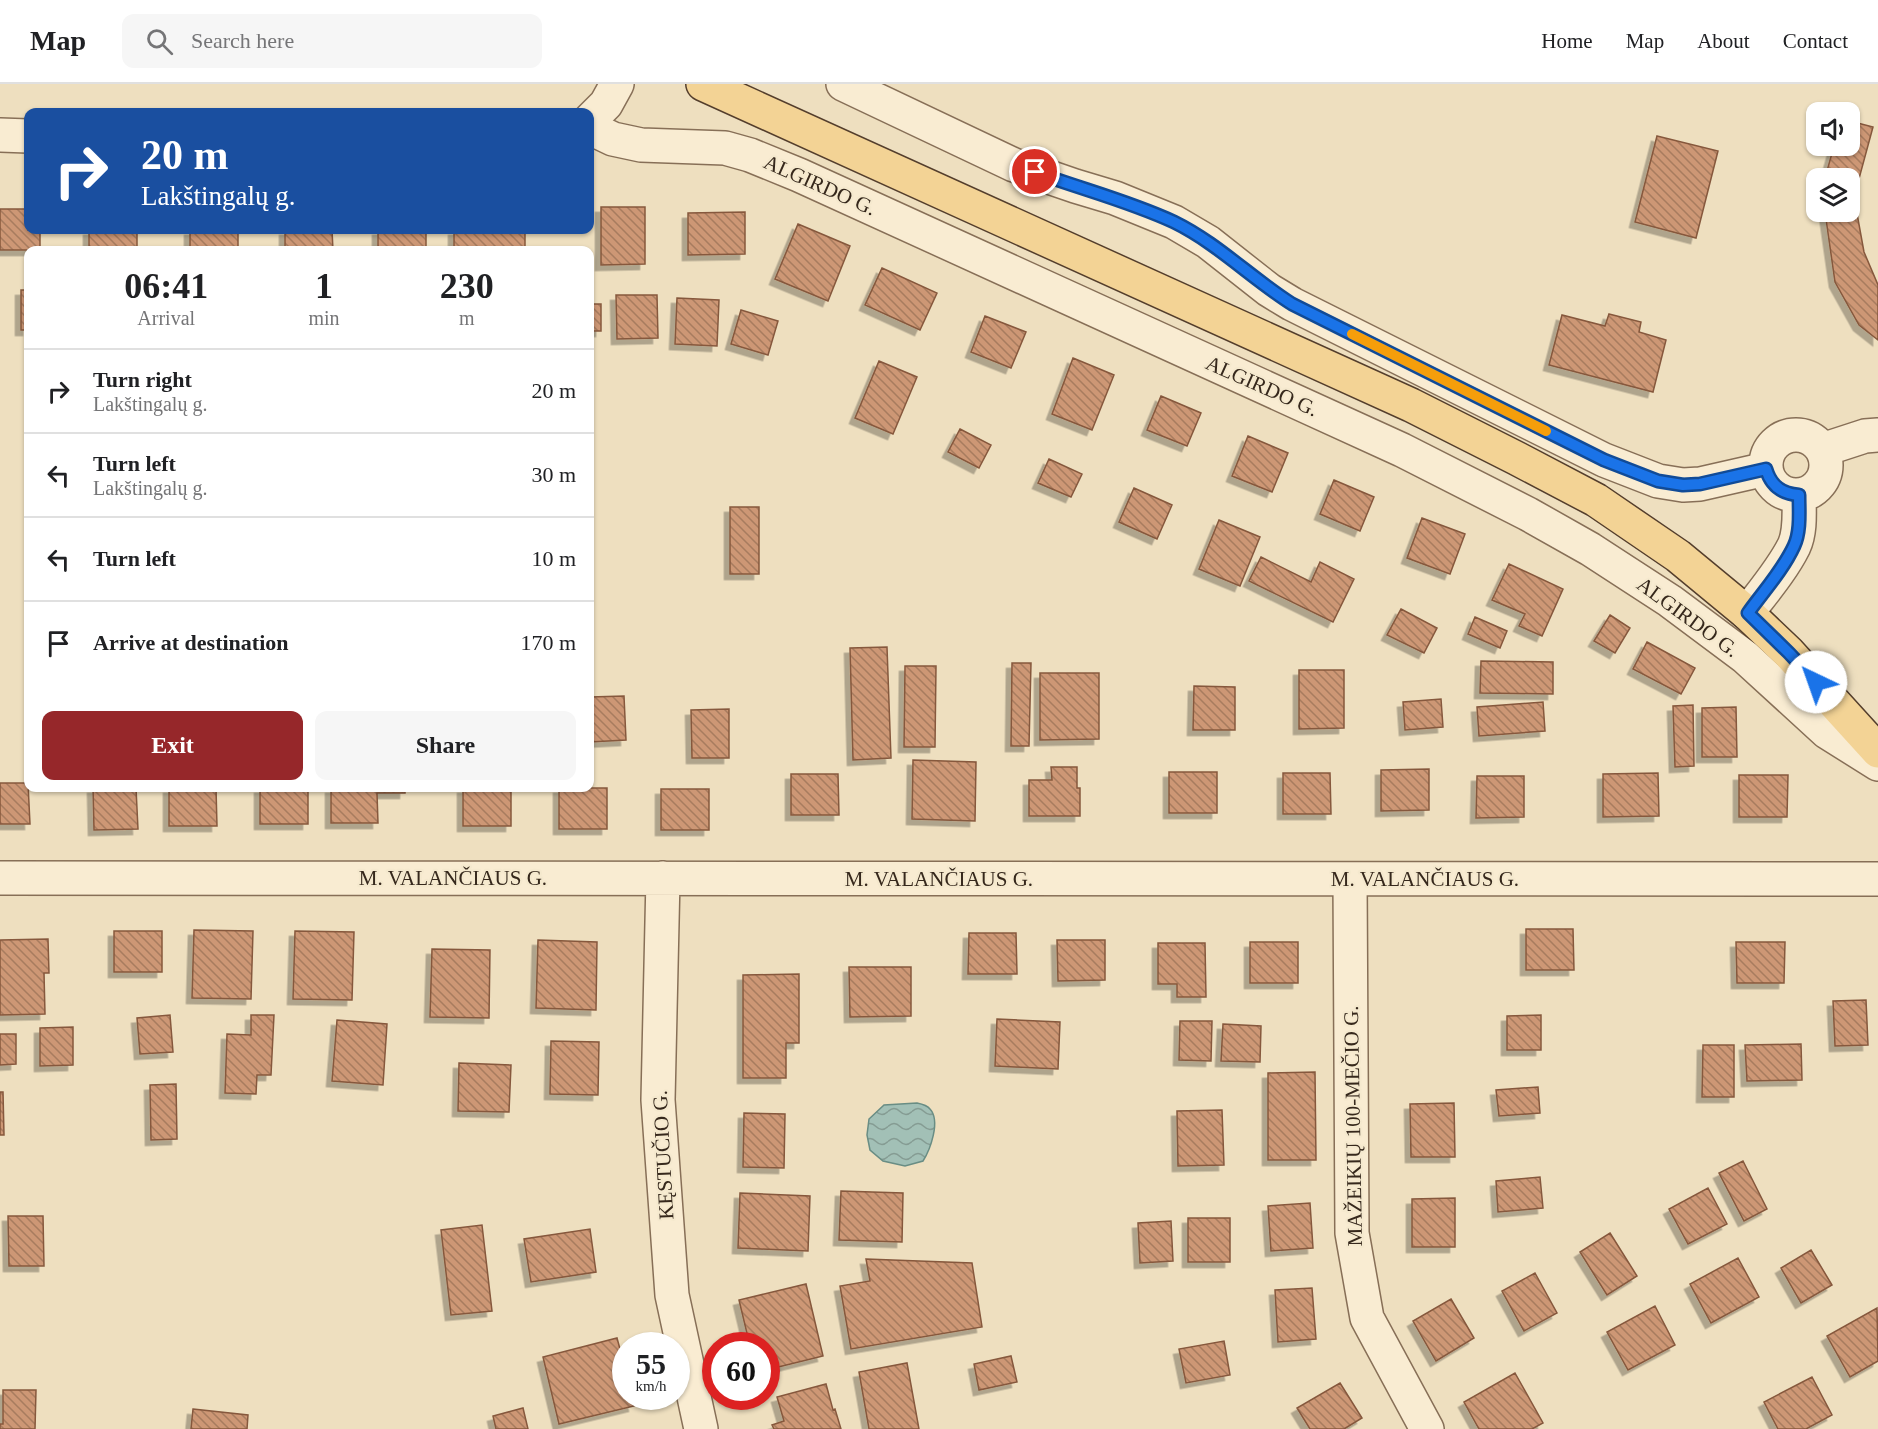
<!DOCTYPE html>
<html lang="en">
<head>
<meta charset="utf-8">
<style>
	:root { --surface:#fff; --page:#f6f6f6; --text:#202124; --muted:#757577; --line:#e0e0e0; --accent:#96272a }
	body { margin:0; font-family:Georgia,serif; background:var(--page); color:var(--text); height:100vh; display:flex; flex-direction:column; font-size:22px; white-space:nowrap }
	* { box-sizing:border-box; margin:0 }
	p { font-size:20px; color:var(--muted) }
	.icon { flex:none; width:33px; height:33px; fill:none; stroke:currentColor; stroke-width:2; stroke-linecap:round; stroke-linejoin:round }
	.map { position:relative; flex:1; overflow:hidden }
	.details { position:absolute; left:24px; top:162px; width:570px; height:546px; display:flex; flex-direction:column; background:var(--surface); border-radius:12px; box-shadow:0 2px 4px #0004 }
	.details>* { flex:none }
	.guide { position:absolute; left:24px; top:24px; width:570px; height:126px; border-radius:12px; box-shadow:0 2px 4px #0004; background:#1a4fa0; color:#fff; overflow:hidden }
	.buttons { position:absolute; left:1806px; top:18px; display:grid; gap:12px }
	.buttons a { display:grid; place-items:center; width:54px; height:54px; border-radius:12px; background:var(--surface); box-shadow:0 2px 4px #0004; font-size:30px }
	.speed { position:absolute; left:612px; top:1248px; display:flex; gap:12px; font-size:30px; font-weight:700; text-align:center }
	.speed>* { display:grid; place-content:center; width:78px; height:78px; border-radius:50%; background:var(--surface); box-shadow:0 2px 4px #0004; line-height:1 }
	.speed small { font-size:15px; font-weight:400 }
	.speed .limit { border:9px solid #d22; background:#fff; color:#111 }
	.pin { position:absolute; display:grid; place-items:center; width:51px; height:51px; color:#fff; margin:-26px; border:3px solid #fff; border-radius:50%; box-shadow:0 2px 6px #0007 }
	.me { position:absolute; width:66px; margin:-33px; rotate:318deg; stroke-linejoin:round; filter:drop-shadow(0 0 4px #0008) }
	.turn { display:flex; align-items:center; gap:21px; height:126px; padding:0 18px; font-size:27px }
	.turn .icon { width:78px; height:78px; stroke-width:2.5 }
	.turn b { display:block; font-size:42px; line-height:51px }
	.eta { display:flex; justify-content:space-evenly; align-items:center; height:102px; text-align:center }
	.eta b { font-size:36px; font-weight:700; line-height:42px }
	.action { display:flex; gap:12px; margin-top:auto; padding:12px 18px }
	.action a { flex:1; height:69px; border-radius:12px; background:var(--accent); color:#fff; font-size:24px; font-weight:700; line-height:69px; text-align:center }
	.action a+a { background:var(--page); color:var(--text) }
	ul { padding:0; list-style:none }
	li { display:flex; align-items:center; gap:18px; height:84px; padding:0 18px; border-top:2px solid var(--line) }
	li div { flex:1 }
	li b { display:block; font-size:22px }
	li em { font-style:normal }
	header { display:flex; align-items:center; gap:36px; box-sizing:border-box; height:84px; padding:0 30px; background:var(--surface); border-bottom:2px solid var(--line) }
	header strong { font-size:28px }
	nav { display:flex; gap:33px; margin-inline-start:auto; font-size:21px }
	.search { width:420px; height:54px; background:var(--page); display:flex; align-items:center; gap:15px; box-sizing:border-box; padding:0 21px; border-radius:12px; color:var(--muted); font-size:22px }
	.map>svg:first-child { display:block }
	.water { fill:url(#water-waves); stroke:#698d84; stroke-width:1.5 }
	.building { fill:url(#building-back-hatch); stroke:#86583d; stroke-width:1.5; filter:url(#shadow) }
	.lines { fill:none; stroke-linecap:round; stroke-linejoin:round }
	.street-casing { stroke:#876f57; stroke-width:36 }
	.primary-casing { stroke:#543e2c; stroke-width:36 }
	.street { stroke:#f9ecd2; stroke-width:33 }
	.primary { stroke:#f3d395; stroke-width:33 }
	.route-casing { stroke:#114b97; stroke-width:15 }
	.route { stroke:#1a73e8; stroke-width:10 }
	.slow { stroke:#f59e0b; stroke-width:10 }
	.labels { text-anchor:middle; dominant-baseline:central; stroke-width:4.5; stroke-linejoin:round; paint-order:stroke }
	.street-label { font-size:21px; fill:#36281c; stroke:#f5e9ce }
</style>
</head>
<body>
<header>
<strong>Map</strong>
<div class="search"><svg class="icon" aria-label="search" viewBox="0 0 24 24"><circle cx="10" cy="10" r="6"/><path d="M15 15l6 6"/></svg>Search here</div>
<nav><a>Home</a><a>Map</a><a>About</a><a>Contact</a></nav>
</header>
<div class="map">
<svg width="1878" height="1345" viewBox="0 0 1878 1345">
	<defs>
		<pattern id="water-waves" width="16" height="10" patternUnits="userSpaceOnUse" patternTransform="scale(1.5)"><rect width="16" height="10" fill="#a2c0b6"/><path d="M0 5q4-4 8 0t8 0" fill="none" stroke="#859c93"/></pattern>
		<pattern id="building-back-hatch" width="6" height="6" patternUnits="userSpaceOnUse" patternTransform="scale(1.5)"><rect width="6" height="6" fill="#cd9774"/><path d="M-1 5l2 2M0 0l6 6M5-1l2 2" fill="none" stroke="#a77b5e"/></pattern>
		<filter id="shadow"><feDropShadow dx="-5.5" dy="5.5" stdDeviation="0" flood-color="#0004"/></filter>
	</defs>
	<rect width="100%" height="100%" fill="#eedfbf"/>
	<path class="water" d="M917,1019C922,1020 927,1021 930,1025C941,1037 930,1066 923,1077L905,1082L883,1077L870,1066L867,1051L869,1035L884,1021Z"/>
	<path class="building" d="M1850,37L1873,43L1854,113L1864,168L1878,201V256L1859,241L1835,198L1825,128H1850V94H1825L1834,62H1850Z
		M1657,52L1718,67L1696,154L1635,138Z
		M601,123H645V180L601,181Z
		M0,125H28V146H40V166H0Z
		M745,128V170L688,171V129Z
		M798,140L850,162L828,217L775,195Z
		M89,146H137V166H89Z
		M190,146H238V166H190Z
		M285,146H332L333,166H285Z
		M378,146H426V166L378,164Z
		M454,146H525V166H454Z
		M882,184L937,209L920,246L865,221Z
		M21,206H28V246H21Z
		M616,211H657L658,254L617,255Z
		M677,214L719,216L717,262L675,260Z
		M590,220H601V247H590Z
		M741,226L778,237L768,271L731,260Z
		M1609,230L1641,238L1639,248L1666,256L1653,308L1549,281L1562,231L1605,242Z
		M985,232L1026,248L1011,284L971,268Z
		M1073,274L1114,291L1092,346L1052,330Z
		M879,277L917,293L893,350L855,334Z
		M1161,312L1201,329L1187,362L1147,346Z
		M960,345L991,361L979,384L948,368Z
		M1248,352L1288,369L1272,408L1232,392Z
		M1049,375L1082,390L1071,413L1038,399Z
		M1334,396L1374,413L1360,447L1320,430Z
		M1134,404L1172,421L1157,455L1119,438Z
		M730,423H759V490H730Z
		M1422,434L1465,450L1450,490L1407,474Z
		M1219,436L1260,453L1240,502L1199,485Z
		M1261,473L1311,498L1320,478L1354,495L1333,538L1249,497Z
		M1509,480L1563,505L1542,552L1519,542L1525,530L1492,516Z
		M1401,525L1437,544L1424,569L1387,551Z
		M1610,531L1630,544L1615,569L1594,557Z
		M1475,533L1507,547L1500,564L1468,550Z
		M1647,558L1695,584L1681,610L1633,585Z
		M887,563L891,674L853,676L850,564Z
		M1481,577L1553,578V610L1480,609Z
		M1012,579H1031L1029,662H1011Z
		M905,582H936L935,663H904Z
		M1299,586H1344V644L1299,645Z
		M1040,589H1099V655L1040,656Z
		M1194,602L1235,603V646H1193Z
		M624,612L626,656L590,658V613Z
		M1441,615L1443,643L1405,646L1403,618Z
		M1543,618L1545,647L1479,652L1477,623Z
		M1693,621L1694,682L1675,683L1673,622Z
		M1736,623L1737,673H1702V624Z
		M729,625V674H692L691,626Z
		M913,676L976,678L975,737L912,735Z
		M1051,683H1077V704H1080V732H1029V696H1052Z
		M1429,685V726L1381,727V686Z
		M1169,688H1217V729H1169Z
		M1283,689H1330L1331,730H1283Z
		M1658,689L1659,732L1603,733V690Z
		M791,690H838L839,731H791Z
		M1739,691H1788L1787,733H1739Z
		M1477,692H1524V733L1476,734Z
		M0,699H28L30,740H0Z
		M93,704H136L138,745L94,746Z
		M169,704H216L217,742H169Z
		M260,704H308V740H260Z
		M331,704H405V709H377L378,739H331Z
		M463,704H511V742H463Z
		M559,704H607V745H559Z
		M661,705H709V746H661Z
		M1526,845H1573L1574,886H1526Z
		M194,846L253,847L251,915L192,914Z
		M114,847H162V888H114Z
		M295,847L354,848L352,916L293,915Z
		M969,849H1016L1017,890H968Z
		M48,855L49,889H44L45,930L0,931V856Z
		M538,856L597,858L596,926L536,924Z
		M1057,856H1105V896L1058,897Z
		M1250,858H1298V899H1250Z
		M1736,858H1785L1784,899H1737Z
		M1158,859H1205L1206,913H1177V900H1158Z
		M432,865L490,866L489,934L430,933Z
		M849,883H911V932L850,933Z
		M799,890V959H786V994H743V891Z
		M1866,916L1868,961L1835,962L1833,917Z
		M170,931L173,968L140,970L137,934Z
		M251,931H274L271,991H257L256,1010L225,1009L227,950L251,951Z
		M1541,931V966H1507V932Z
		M997,935L1060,938L1058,985L995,982Z
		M337,936L387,940L383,1001L332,997Z
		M1180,937H1212L1211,977L1179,976Z
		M1223,940L1261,942L1260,978L1221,977Z
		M73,943V981L40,982V944Z
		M0,950H16V980L0,981Z
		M551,957L599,958L598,1011L550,1010Z
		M1801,960L1802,996L1747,997L1745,961Z
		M1703,961H1734V1013H1702Z
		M459,979L511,981L509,1028L458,1027Z
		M1315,988L1316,1076H1268V989Z
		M176,1000L177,1055L151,1056L150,1001Z
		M1538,1003L1540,1029L1499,1032L1496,1006Z
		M0,1008H3L4,1051H0Z
		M1454,1019L1455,1073H1411L1410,1020Z
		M1222,1026L1224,1081L1178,1082L1177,1027Z
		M744,1029L785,1030L784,1084L743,1083Z
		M1743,1077L1767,1125L1744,1137L1719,1089Z
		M1540,1093L1543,1124L1498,1128L1496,1097Z
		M1708,1104L1727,1140L1688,1160L1669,1125Z
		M841,1107L903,1109L902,1158L839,1156Z
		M740,1109L810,1112L808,1167L738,1164Z
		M1455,1114V1163H1412V1115Z
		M1310,1119L1313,1164L1271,1167L1268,1122Z
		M8,1132H43L44,1182H9Z
		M1188,1134H1230V1178H1188Z
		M1171,1137L1173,1177L1140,1179L1138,1139Z
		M482,1141L492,1227L451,1231L441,1146Z
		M590,1145L596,1188L531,1198L524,1155Z
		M1610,1149L1637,1192L1607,1211L1580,1168Z
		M1811,1166L1832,1201L1801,1219L1781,1184Z
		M1738,1174L1759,1213L1711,1239L1690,1200Z
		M866,1175L972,1179L982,1243L851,1265L840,1202L870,1197Z
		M1535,1189L1557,1229L1524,1247L1502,1207Z
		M806,1200L823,1272L766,1286V1262H750L739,1216Z
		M1312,1204L1316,1255L1278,1258L1275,1206Z
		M1451,1215L1474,1254L1436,1277L1413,1237Z
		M1655,1222L1675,1261L1628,1286L1607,1248Z
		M1877,1224L1878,1277L1850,1293L1827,1252Z
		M617,1254L626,1287V1312H632L634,1322L559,1340L543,1273Z
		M1224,1257L1230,1291L1186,1299L1179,1265Z
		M1011,1272L1017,1298L979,1306L974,1280Z
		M907,1279L919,1345H869L859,1288Z
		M1515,1289L1543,1339L1532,1345H1479L1464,1318Z
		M1812,1293L1832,1331L1806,1345H1778L1764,1318Z
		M1340,1299L1362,1334L1344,1345H1310L1297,1324Z
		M826,1300L833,1326L835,1325L841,1345H774L772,1341L784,1337L777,1313Z
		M3,1306H36L35,1345H0V1340H3Z
		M523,1324L528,1345H496L493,1332Z
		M193,1325L248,1331L247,1345H191Z"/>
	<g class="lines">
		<defs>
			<path id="street" d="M843,0L1014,81L1075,102L1115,114L1174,138L1208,158L1269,206L1292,220L1604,376L1658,397L1683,401L1700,400L1766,385
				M590,36L606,20L617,0
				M590,44L613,55L641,61L725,64L750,71L799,91L1402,366L1528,430L1590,465L1670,517L1745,573L1827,648L1878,680
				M0,51L28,52
				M1766 381a30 30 0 1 1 60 0a30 30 0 1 1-60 0Z
				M1822,366L1865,352L1878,351
				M1747,529C1763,508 1782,486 1794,462C1801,447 1799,427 1799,411
				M0,794L1878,795
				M663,794L658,1016L672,1211L701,1345
				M1350,795L1352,1149L1367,1234L1427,1345"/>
			<path id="primary" d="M703,0L1411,321L1516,374L1596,416L1678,472L1747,529L1789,569L1878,667"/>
		</defs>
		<use href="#street" class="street-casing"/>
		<use href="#primary" class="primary-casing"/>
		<use href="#street" class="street"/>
		<use href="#primary" class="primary"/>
	</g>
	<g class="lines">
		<defs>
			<path id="route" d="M1035,88C1081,105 1129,117 1174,138C1217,159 1251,194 1292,220L1604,376L1658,397L1683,401L1700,400L1766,385C1771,402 1782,410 1799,411C1799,427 1801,447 1794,462C1783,486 1763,508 1748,529L1789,569L1816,598"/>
		</defs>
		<use href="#route" class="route-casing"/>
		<use href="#route" class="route"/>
		<path class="slow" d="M1352,250L1546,347"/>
	</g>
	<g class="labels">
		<g class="street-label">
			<text transform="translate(820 101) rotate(24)">ALGIRDO G.</text>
			<text transform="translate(1262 302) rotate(24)">ALGIRDO G.</text>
			<text transform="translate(1688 533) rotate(36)">ALGIRDO G.</text>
			<text x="453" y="794">M. VALANČIAUS G.</text>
			<text x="939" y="795">M. VALANČIAUS G.</text>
			<text x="1425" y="795">M. VALANČIAUS G.</text>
			<text transform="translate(1353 1042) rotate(-91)">MAŽEIKIŲ 100-MEČIO G.</text>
			<text transform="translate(663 1071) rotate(-93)">KĘSTUČIO G.</text>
		</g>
	</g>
</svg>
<div class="buttons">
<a><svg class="icon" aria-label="sound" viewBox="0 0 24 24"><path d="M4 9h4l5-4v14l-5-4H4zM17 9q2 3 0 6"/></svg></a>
<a><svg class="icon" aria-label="layers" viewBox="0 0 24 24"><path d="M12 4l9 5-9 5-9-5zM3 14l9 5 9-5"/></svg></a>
</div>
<div class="speed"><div>55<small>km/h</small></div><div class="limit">60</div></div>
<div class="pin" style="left:1035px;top:88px;background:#d93025"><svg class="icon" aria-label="arrive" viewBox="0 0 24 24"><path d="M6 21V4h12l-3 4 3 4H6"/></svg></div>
<svg class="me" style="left:1816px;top:598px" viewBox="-20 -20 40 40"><circle r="19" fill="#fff"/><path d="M0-13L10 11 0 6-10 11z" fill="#1a73e8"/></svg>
<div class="guide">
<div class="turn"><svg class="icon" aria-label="right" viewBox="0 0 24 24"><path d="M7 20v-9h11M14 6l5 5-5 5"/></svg><div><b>20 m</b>Lakštingalų g.</div></div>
</div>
<section class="details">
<div class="eta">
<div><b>06:41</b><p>Arrival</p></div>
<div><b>1</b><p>min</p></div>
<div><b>230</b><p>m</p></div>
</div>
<ul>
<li><svg class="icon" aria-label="right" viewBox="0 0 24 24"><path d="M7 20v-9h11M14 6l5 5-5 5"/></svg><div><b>Turn right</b><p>Lakštingalų g.</p></div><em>20 m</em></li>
<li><svg class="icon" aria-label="left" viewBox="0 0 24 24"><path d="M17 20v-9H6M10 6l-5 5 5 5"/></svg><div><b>Turn left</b><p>Lakštingalų g.</p></div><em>30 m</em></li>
<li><svg class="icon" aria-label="left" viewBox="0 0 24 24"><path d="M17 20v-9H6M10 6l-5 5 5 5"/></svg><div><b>Turn left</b></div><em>10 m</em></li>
<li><svg class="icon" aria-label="arrive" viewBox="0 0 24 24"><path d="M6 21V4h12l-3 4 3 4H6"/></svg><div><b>Arrive at destination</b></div><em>170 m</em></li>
</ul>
<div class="action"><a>Exit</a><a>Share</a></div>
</section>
</div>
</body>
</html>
